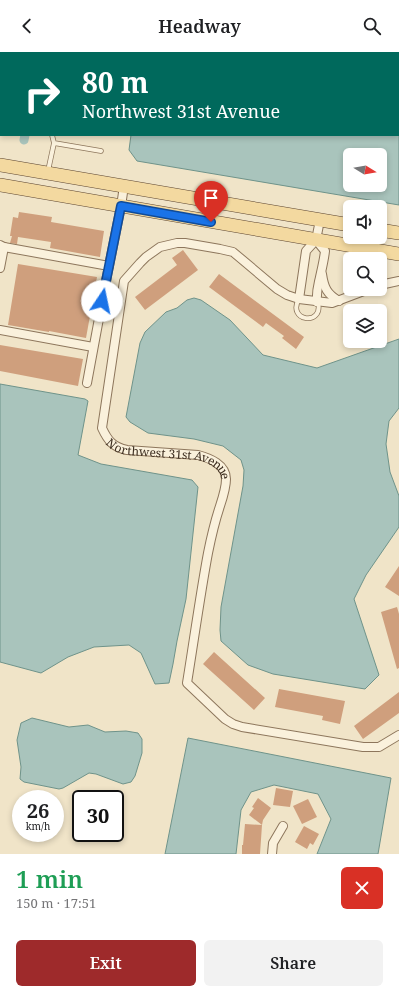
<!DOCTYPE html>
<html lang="en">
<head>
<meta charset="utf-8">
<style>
	:root { --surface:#fff; --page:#f2f2f2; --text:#202124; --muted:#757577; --accent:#9e2a2b }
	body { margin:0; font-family:"Noto Serif",serif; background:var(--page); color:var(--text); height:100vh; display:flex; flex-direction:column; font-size:15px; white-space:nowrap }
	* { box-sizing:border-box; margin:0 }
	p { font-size:13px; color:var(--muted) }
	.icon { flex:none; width:22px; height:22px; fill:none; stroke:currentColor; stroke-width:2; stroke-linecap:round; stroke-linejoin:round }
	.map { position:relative; height:802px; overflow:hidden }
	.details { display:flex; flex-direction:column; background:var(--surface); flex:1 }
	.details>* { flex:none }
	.top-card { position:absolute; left:0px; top:0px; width:399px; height:84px; box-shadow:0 2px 6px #0003; background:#00695c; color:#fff; overflow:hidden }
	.needle { width:26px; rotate:101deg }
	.controls { position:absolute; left:343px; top:96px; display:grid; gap:8px }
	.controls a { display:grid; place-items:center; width:44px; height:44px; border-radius:6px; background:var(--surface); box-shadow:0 2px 6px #0003; font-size:20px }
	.speed { position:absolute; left:12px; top:738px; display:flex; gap:8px; font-size:20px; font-weight:700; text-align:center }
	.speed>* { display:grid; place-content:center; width:52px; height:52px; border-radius:50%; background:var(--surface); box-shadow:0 2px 6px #0003; line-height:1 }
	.speed small { font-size:10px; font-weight:400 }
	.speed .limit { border:2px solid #111; border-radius:6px; background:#fff; color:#111 }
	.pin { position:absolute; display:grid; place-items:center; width:34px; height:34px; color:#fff; margin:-41px -17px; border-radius:50% 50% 50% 0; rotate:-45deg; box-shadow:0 0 4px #0007 }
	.pin .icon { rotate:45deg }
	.me { position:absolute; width:44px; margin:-22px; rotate:11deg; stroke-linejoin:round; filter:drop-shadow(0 0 3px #0008) }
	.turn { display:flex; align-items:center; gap:14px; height:84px; padding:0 16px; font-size:18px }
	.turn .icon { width:52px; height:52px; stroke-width:2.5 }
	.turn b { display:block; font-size:28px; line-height:34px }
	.round { display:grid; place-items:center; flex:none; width:42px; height:42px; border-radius:6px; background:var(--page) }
	.overview { display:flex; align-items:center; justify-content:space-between; height:68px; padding:0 16px }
	h1 { font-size:24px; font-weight:600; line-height:30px; color:#1e9e55 }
	.cta { display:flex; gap:8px; margin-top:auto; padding:8px 16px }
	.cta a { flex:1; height:46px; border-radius:6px; background:var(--accent); color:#fff; font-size:16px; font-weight:600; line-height:46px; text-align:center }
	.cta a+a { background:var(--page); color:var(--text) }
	header { display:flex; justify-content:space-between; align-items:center; height:52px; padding:0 16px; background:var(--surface); font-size:18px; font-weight:600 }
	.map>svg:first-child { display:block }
	.water { fill:#a9c4bc; stroke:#6f938a; fill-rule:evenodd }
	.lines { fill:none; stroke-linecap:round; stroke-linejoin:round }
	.canal { stroke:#a9c4bc; stroke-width:9 }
	.building { fill:#cf9f7d }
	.service-casing { stroke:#8d765c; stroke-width:5.5 }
	.minor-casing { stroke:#8d765c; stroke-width:10 }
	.primary-casing { stroke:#5b4430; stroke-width:14 }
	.service { stroke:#faf1dc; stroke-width:4 }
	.minor { stroke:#faf1dc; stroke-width:8 }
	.primary { stroke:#f3d9a0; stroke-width:13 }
	.route-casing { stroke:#114b97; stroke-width:10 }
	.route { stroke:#1a73e8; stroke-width:7 }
	.labels { text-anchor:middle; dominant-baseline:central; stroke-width:4; stroke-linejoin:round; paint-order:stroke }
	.street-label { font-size:12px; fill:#3d2e20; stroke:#f7eed8 }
</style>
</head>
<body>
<header><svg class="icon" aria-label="back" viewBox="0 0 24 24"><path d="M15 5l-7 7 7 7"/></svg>Headway<svg class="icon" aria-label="search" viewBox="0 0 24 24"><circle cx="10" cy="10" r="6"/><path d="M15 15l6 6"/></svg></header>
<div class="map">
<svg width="399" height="802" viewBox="0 0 399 802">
	<rect width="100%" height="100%" fill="#f0e4c8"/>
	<path class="water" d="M145,0H399V153L137,109L129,98L131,83H398V1H145ZM350,103H380V133H350Z
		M194,246L201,248L230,268L263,303L317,316L399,287V356L389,369L386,392L390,420L399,444V475L366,523L354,547L379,623L365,637L273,622L248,613L221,589L220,578L221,555L243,434L244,418L241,408L223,394L194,387L148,381L130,370L126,365L140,291L145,280L166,260L177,256L187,248Z
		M0,332L85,347L88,349L78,403L101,412L192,428L198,435L186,547L177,589L173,612L169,631L155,632L141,601L129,593L94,595L68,605L41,621L0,610Z
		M32,666L69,675L88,673L105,680L126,679L138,681L142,687V701L135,724L131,730L123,732L96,722L89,721L63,736L59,737L24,730L20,727L21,715L17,688L21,671Z
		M188,686L391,726L378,802H317L331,767L318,742L274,733L251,740L241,758L236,802H165Z"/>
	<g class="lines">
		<path class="canal" d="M42,1V0
			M24,88L25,83"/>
	</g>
	<path class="building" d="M19,160L52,165L51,170L104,179L100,205L50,196L51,190L18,185L17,192L10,191L12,184H10L13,165L18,166Z
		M183,198L198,218L145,258L135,245L177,213L172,206Z
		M18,212L97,225L86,286L49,279V280L8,273Z
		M219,222L304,285L296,297L282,286L284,284L266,271L263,275L209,235Z
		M0,293L83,307L78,334L0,319Z
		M399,514V544L385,535Z
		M397,555L399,562V616L397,617L381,560Z
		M214,600L265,646L254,658L203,612Z
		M279,637L345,649L340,672L322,668L323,664L275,655Z
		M399,640V661L363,687L354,674Z
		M276,736L293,739L290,755L273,753Z
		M258,746L271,756L263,768L262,773L249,763L254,756L252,755Z
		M308,747L317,765L302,772L293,754Z
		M245,772L262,773L260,802H242V793H243Z
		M304,774L319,782L313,793L310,791L307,797L295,790Z"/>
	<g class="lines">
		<defs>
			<path id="service" d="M12,1V0
				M69,1L70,0
				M0,12H1
				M0,43L1,40
				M54,91L101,99
				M48,119L54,91L52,83
				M299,247C286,269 324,275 318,250"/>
			<g id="minor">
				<path d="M316,188L325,199C324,208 322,216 320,225C318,234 316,240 317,250"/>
				<path d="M0,193L4,195L109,214"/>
				<path d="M0,216L4,195"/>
				<path d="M322,222C324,236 327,242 339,249"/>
				<path d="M380,233L399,229"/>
				<path id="s1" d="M369,237L332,251L299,247L287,243L277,237L233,200L220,197L185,191H177L160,195L146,205L140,211L124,229L102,376C108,389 113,395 127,398L198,403C210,406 226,413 226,427C226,436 223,445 220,454C215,469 211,486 208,501C200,544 194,588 187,631L225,667L233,672L242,675L363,695H379L399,683"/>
				<path d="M299,247L306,199L316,188L320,168"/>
				<path d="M0,278L93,295"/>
				<path d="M87,331L105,234L121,154L124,134"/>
				<path d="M272,802L273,791L283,774"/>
			</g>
			<path id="primary" d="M0,113L350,173
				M0,133L399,202
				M380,178L399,181"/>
		</defs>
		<use href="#service" class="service-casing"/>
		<use href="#minor" class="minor-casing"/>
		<use href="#primary" class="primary-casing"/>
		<use href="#service" class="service"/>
		<use href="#minor" class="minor"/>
		<use href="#primary" class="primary"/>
	</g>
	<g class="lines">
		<defs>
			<path id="route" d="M102,249L121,154L211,170"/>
		</defs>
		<use href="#route" class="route-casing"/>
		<use href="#route" class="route"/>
	</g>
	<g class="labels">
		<g class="street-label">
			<text stroke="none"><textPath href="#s1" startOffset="507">Northwest 31st Avenue</textPath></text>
		</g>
	</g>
</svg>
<div class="controls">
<a><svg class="needle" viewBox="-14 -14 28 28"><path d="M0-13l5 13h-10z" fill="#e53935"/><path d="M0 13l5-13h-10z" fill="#757577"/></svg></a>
<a><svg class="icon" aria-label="sound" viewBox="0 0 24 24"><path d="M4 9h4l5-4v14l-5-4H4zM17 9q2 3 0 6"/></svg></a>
<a><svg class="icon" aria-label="search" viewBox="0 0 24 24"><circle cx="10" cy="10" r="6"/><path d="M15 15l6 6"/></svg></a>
<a><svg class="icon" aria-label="layers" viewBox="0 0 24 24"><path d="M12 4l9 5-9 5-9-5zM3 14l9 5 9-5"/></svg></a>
</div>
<div class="speed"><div>26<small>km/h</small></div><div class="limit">30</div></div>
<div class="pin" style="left:211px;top:170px;background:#d93025"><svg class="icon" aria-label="arrive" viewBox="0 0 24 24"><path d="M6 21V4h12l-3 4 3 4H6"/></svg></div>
<svg class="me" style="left:102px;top:249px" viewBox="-20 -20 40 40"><circle r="19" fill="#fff"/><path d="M0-13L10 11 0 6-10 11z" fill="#1a73e8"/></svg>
<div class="top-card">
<div class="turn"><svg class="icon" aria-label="right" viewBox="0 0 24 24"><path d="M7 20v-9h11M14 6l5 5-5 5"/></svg><div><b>80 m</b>Northwest 31st Avenue</div></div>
</div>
</div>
<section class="details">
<div class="overview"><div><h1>1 min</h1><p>150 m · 17:51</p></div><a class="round" style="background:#d93025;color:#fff"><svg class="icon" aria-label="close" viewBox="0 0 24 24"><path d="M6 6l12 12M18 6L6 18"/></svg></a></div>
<div class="cta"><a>Exit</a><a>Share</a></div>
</section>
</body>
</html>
